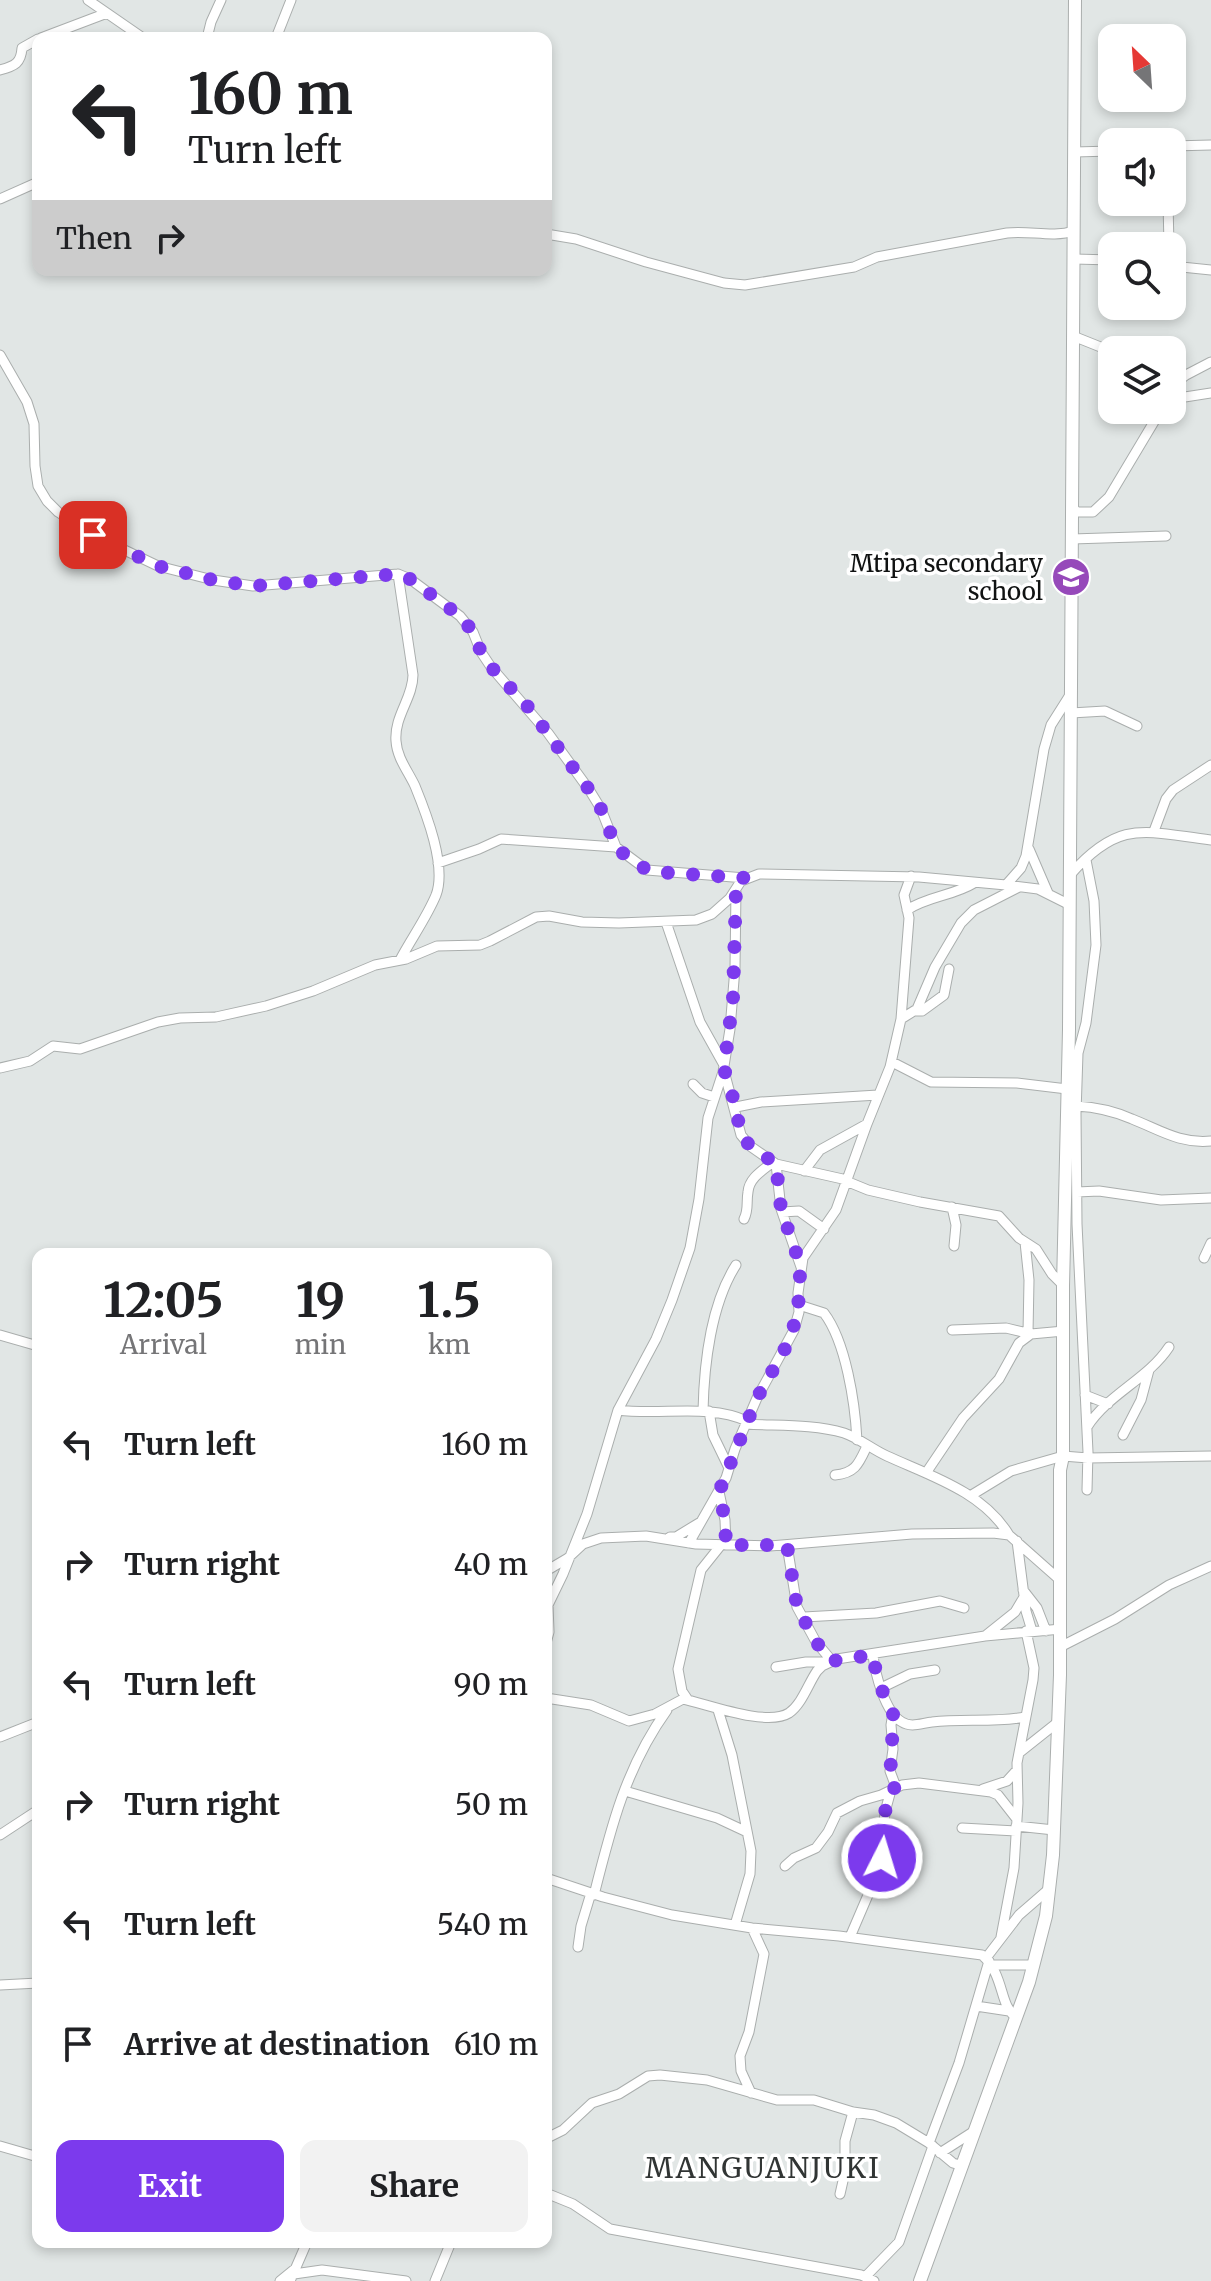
<!DOCTYPE html>
<html lang="en">
<head>
<meta charset="utf-8">
<style>
	:root { --surface:#fff; --page:#f2f2f2; --text:#202124; --muted:#757577; --accent:#7c3aed }
	body { margin:0; font-family:Merriweather,serif; background:var(--page); color:var(--text); height:100vh; display:flex; flex-direction:column; font-size:30px; white-space:nowrap }
	* { box-sizing:border-box; margin:0 }
	p { font-size:26px; color:var(--muted) }
	.icon { flex:none; width:44px; height:44px; fill:none; stroke:currentColor; stroke-width:2; stroke-linecap:round; stroke-linejoin:round }
	.map { position:relative; flex:1; overflow:hidden }
	.panel { position:absolute; left:32px; top:1248px; width:520px; height:1000px; display:flex; flex-direction:column; background:var(--surface); border-radius:16px; box-shadow:0 4px 12px #0003 }
	.panel>* { flex:none }
	.guide { position:absolute; left:32px; top:32px; width:520px; height:244px; border-radius:16px; box-shadow:0 4px 12px #0003; background:#fff; color:var(--text); overflow:hidden }
	.needle { width:52px; rotate:335deg }
	.controls { position:absolute; left:1098px; top:24px; display:grid; gap:16px }
	.controls a { display:grid; place-items:center; width:88px; height:88px; border-radius:16px; background:var(--surface); box-shadow:0 4px 12px #0003; font-size:40px }
	.pin { position:absolute; display:grid; place-items:center; width:68px; height:68px; color:#fff; margin:-34px; border-radius:16px; box-shadow:0 4px 12px #0006 }
	.me { position:absolute; width:88px; margin:-44px; rotate:5deg; stroke-linejoin:round; filter:drop-shadow(0 0 6px #0008) }
	.turn { display:flex; align-items:center; gap:28px; height:168px; padding:0 24px; font-size:36px }
	.turn .icon { width:104px; height:104px; stroke-width:2.5 }
	.turn b { display:block; font-size:56px; line-height:68px }
	.then { display:flex; align-items:center; height:76px; padding:0 24px; background:#0003; gap:16px; font-size:30px }
	.eta { display:flex; justify-content:space-evenly; align-items:center; height:136px; text-align:center }
	.eta b { font-size:48px; font-weight:700; line-height:56px }
	.primary-button { display:flex; gap:16px; margin-top:auto; padding:16px 24px }
	.primary-button a { flex:1; height:92px; border-radius:16px; background:var(--accent); color:#fff; font-size:32px; font-weight:700; line-height:92px; text-align:center }
	.primary-button a+a { background:var(--page); color:var(--text) }
	ul { padding:0; list-style:none }
	li { display:flex; align-items:center; gap:24px; height:120px; padding:0 24px }
	li div { flex:1 }
	li b { display:block; font-size:30px }
	li em { font-style:normal }
	.map>svg:first-child { display:block }
	.lines { fill:none; stroke-linecap:round; stroke-linejoin:round }
	.minor-casing { stroke:#aaaead; stroke-width:11 }
	.major-casing { stroke:#aaaead; stroke-width:14 }
	.minor { stroke:#fff; stroke-width:9 }
	.major { stroke:#fff; stroke-width:12 }
	.route { stroke:#7c3aed; stroke-width:14; stroke-dasharray:0 25.2 }
	.labels { text-anchor:middle; dominant-baseline:central; stroke-width:7; stroke-linejoin:round; paint-order:stroke }
	.poi-label { font-size:24px; fill:#101212; stroke:#fff; text-anchor:end }
	.quarter-label { font-size:28px; letter-spacing:2px; fill:#313534; stroke:#fff }
</style>
</head>
<body>
<div class="map">
<svg width="1211" height="2281" viewBox="0 0 1211 2281">
	<rect width="100%" height="100%" fill="#e1e6e5"/>
	<g class="lines">
		<defs>
			<path id="minor" d="M88,0L143,38
				M41,38L107,13
				M207,38L211,22L221,0
				M276,38L291,0
				M0,70C15,66 21,63 22,48L38,39
				M1172,146L1211,145
				M1074,152L1112,151
				M0,199L38,182
				M1168,202L1169,246
				M546,234L576,239L646,262L724,283L745,285L854,267L877,257L1007,233C1029,230 1052,238 1074,231
				M1074,259L1112,260
				M1172,266L1211,270
				M1073,336L1103,348L1112,358
				M0,355L27,402L34,424L35,466L38,486L47,501L58,512L93,535L158,566L213,580L253,586L398,574L410,579L460,616L473,632L481,652L491,667L548,733L590,791L601,809L616,847
				M1172,386L1186,375L1211,362
				M1172,399L1211,393
				M1072,507L1077,512H1093L1109,497L1161,410
				M1072,539L1166,536
				M398,574L413,675C413,698 394,716 396,741C397,758 408,771 415,786C426,813 447,866 436,895C427,917 411,939 400,960
				M1071,713L1105,711L1137,726
				M1154,831L1166,799L1173,790L1211,765
				M1029,849L1048,893
				M1086,860L1094,901L1096,945L1086,1023L1078,1053L1076,1113L1077,1224L1088,1452L1087,1490
				M438,863L479,849L501,839L616,847L647,870L745,878
				M1070,875C1120,818 1145,832 1211,840
				M1006,885L1021,868L1026,856L1044,749L1051,725L1070,695
				M907,910C928,896 953,896 974,883
				M666,922L700,1022L724,1065
				M915,1011H922L944,995L949,969
				M901,1019L917,1009L935,967L961,923L974,910L1019,887
				M892,1062L931,1082L1017,1083L1067,1089
				M0,1068L30,1061L53,1046L80,1049L158,1022L180,1018L216,1017L266,1006L313,991L375,965L406,959L437,946L480,945L490,941L536,917L549,916L582,922L619,923L696,920L712,914L730,898L741,881L759,874L919,877L1006,885L1038,889L1070,905
				M724,1071L741,1135L750,1146L776,1164L847,1180
				M693,1084L702,1093L714,1097
				M1076,1106C1095,1107 1114,1111 1132,1119C1160,1130 1180,1144 1211,1141
				M736,1107L761,1102L878,1095
				M776,1164L781,1209L801,1267
				M804,1171L820,1150L867,1124
				M846,1181L868,1190L920,1202L999,1216L1019,1238L1036,1249L1052,1274L1063,1285
				M1077,1192L1099,1191L1161,1200L1211,1198
				M952,1207L956,1225L954,1246
				M782,1212L799,1211L824,1229
				M744,1219C749,1209 746,1203 748,1192C749,1178 763,1170 773,1162
				M1025,1242L1029,1280L1028,1333
				M1204,1258L1211,1243
				M799,1305L824,1313C846,1342 855,1403 857,1440
				M952,1330L1006,1328L1031,1334
				M0,1335L38,1346
				M1085,1395L1108,1404
				M618,1410C661,1416 707,1403 747,1421
				M703,1411C704,1365 711,1304 736,1265
				M709,1411L713,1435L729,1468
				M746,1424C777,1426 813,1424 844,1433C859,1438 873,1450 887,1456C931,1476 983,1492 1009,1535
				M1087,1427C1108,1394 1148,1379 1169,1347
				M1123,1435L1141,1400L1149,1370
				M926,1473L963,1418L999,1379L1019,1343L1031,1334L1064,1331
				M835,1475C856,1473 859,1463 867,1446
				M719,1492L725,1520L726,1545
				M970,1496L1011,1471L1063,1456L1088,1458L1211,1456
				M670,1537H676L699,1523
				M1017,1541L1026,1611L1032,1631
				M689,1543L726,1478L735,1449L757,1398L794,1330L799,1312L798,1293L803,1258L836,1210L867,1124L890,1067L901,1019L909,918L904,895L911,876
				M787,1545L797,1607L816,1642L832,1661
				M546,1571L568,1558L583,1544L601,1538L646,1536L696,1544L770,1546L912,1534L993,1533L1009,1535L1061,1581
				M1023,1590L1037,1608L1046,1631
				M804,1617L876,1613L940,1601L964,1608
				M985,1636L1015,1612L1024,1597
				M546,1643L549,1632L548,1605L563,1574L587,1514L618,1410L656,1339L672,1300L690,1248L699,1199L708,1118L723,1072L730,1029L735,968L736,889
				M1060,1647L1115,1619L1169,1585L1211,1566
				M873,1655C875,1673 885,1713 902,1722C911,1728 922,1723 932,1722C963,1718 994,1723 1025,1717
				M776,1667L806,1662H828
				M881,1688L910,1674L935,1670
				M546,1698L591,1705L629,1721L655,1714L683,1699C707,1704 767,1727 789,1713C802,1704 808,1684 817,1671L822,1666L837,1659L985,1636L1061,1629
				M688,1700L682,1691L678,1669L701,1570L721,1545
				M718,1710L732,1755L751,1851L750,1874L735,1925
				M893,1713L891,1725L893,1749L890,1771L896,1787
				M0,1737L38,1722
				M1019,1753L1058,1722
				M983,1789L1007,1781L1017,1770
				M625,1791L717,1818L747,1832
				M1016,1826L1054,1830
				M962,1828L1016,1831
				M0,1835L38,1810
				M785,1866L794,1858L816,1848L828,1832L837,1813L860,1801L881,1795L902,1785L919,1783L991,1792L998,1795L1016,1818
				M546,1878L603,1897L672,1915L752,1928L839,1936L982,1955C1005,1975 999,2006 1016,2017
				M594,1895C611,1827 626,1767 667,1710
				M850,1937L880,1867L885,1812L891,1790
				M1001,1937L1014,1868L1018,1803L1017,1763L1033,1680L1034,1668L1026,1631
				M578,1947L581,1926L591,1893
				M986,1958L1019,1915L1049,1889
				M993,1965H1034
				M0,1985L38,1983
				M976,2006L1009,2011
				M751,2093L741,2071L740,2056L749,2032L764,1954L752,1928
				M546,2133L549,2137L563,2130L592,2103L619,2094L648,2076L660,2075L707,2080L777,2100H814L853,2112L874,2115L896,2123L929,2143L953,2163L963,2166
				M929,2143L959,2063L989,1961
				M0,2146L38,2157
				M940,2153L976,2130
				M546,2193L573,2204L610,2229L861,2275L874,2281
				M840,2194L845,2172V2141L853,2112
				M294,2274L322,2270L406,2281
				M866,2276L899,2242L933,2146
				M280,2281L296,2268
				M290,2281L307,2242
				M435,2281L451,2242"/>
			<path id="major" d="M920,2281L1029,1982L1046,1916L1053,1855L1060,1675V1470L1063,1456V1286L1069,1030L1075,0"/>
		</defs>
		<use href="#minor" class="minor-casing"/>
		<use href="#major" class="major-casing"/>
		<use href="#minor" class="minor"/>
		<use href="#major" class="major"/>
	</g>
	<g class="lines">
		<path class="route" d="M93,535L158,566L213,580L253,586L398,574L410,579L460,616L473,632L481,652L491,667L529,708L590,791L601,809L616,847L626,856L647,870L656,872L746,878L736,889L733,998L724,1069L735,1104L741,1135L750,1146L776,1164L781,1209L801,1267L798,1293L799,1312L784,1351L757,1398L719,1492L725,1520L726,1545H787L797,1607L816,1642L832,1661L873,1655C875,1670 879,1684 885,1697C887,1702 892,1710 893,1714C895,1735 885,1771 896,1787L891,1790L885,1812L882,1858"/>
	</g>
	<defs>
		<symbol id="school-disc" viewBox="-11 -11 22 22"><circle r="9.5" fill="#9649ba" stroke="#fff"/><path d="M0-5L7-2L0 1L-7-2ZM-4 1L0 2.5L4 1V4Q0 6-4 4Z" fill="#fff"/></symbol>
	</defs>
	<g fill-rule="evenodd">
		<use href="#school-disc" x="1049" y="555" width="44" height="44"/>
	</g>
	<g class="labels">
		<g class="poi-label">
			<text x="1043" y="563">Mtipa secondary<tspan x="1043" dy="28">school</tspan></text>
		</g>
		<g class="quarter-label">
			<text x="763" y="2168">MANGUANJUKI</text>
		</g>
	</g>
</svg>
<div class="controls">
<a><svg class="needle" viewBox="-14 -14 28 28"><path d="M0-13l5 13h-10z" fill="#e53935"/><path d="M0 13l5-13h-10z" fill="#757577"/></svg></a>
<a><svg class="icon" aria-label="sound" viewBox="0 0 24 24"><path d="M4 9h4l5-4v14l-5-4H4zM17 9q2 3 0 6"/></svg></a>
<a><svg class="icon" aria-label="search" viewBox="0 0 24 24"><circle cx="10" cy="10" r="6"/><path d="M15 15l6 6"/></svg></a>
<a><svg class="icon" aria-label="layers" viewBox="0 0 24 24"><path d="M12 4l9 5-9 5-9-5zM3 14l9 5 9-5"/></svg></a>
</div>
<div class="pin" style="left:93px;top:535px;background:#d93025"><svg class="icon" aria-label="arrive" viewBox="0 0 24 24"><path d="M6 21V4h12l-3 4 3 4H6"/></svg></div>
<svg class="me" style="left:882px;top:1858px" viewBox="-20 -20 40 40"><circle r="17" fill="#7c3aed" stroke="#fff" stroke-width="3"/><path d="M0-11L8 9 0 5-8 9z" fill="#fff"/></svg>
<div class="guide">
<div class="turn"><svg class="icon" aria-label="left" viewBox="0 0 24 24"><path d="M17 20v-9H6M10 6l-5 5 5 5"/></svg><div><b>160 m</b>Turn left</div></div>
<div class="then">Then<svg class="icon" aria-label="right" viewBox="0 0 24 24"><path d="M7 20v-9h11M14 6l5 5-5 5"/></svg></div>
</div>
<section class="panel">
<div class="eta">
<div><b>12:05</b><p>Arrival</p></div>
<div><b>19</b><p>min</p></div>
<div><b>1.5</b><p>km</p></div>
</div>
<ul>
<li><svg class="icon" aria-label="left" viewBox="0 0 24 24"><path d="M17 20v-9H6M10 6l-5 5 5 5"/></svg><div><b>Turn left</b></div><em>160 m</em></li>
<li><svg class="icon" aria-label="right" viewBox="0 0 24 24"><path d="M7 20v-9h11M14 6l5 5-5 5"/></svg><div><b>Turn right</b></div><em>40 m</em></li>
<li><svg class="icon" aria-label="left" viewBox="0 0 24 24"><path d="M17 20v-9H6M10 6l-5 5 5 5"/></svg><div><b>Turn left</b></div><em>90 m</em></li>
<li><svg class="icon" aria-label="right" viewBox="0 0 24 24"><path d="M7 20v-9h11M14 6l5 5-5 5"/></svg><div><b>Turn right</b></div><em>50 m</em></li>
<li><svg class="icon" aria-label="left" viewBox="0 0 24 24"><path d="M17 20v-9H6M10 6l-5 5 5 5"/></svg><div><b>Turn left</b></div><em>540 m</em></li>
<li><svg class="icon" aria-label="arrive" viewBox="0 0 24 24"><path d="M6 21V4h12l-3 4 3 4H6"/></svg><div><b>Arrive at destination</b></div><em>610 m</em></li>
</ul>
<div class="primary-button"><a>Exit</a><a>Share</a></div>
</section>
</div>
</body>
</html>
